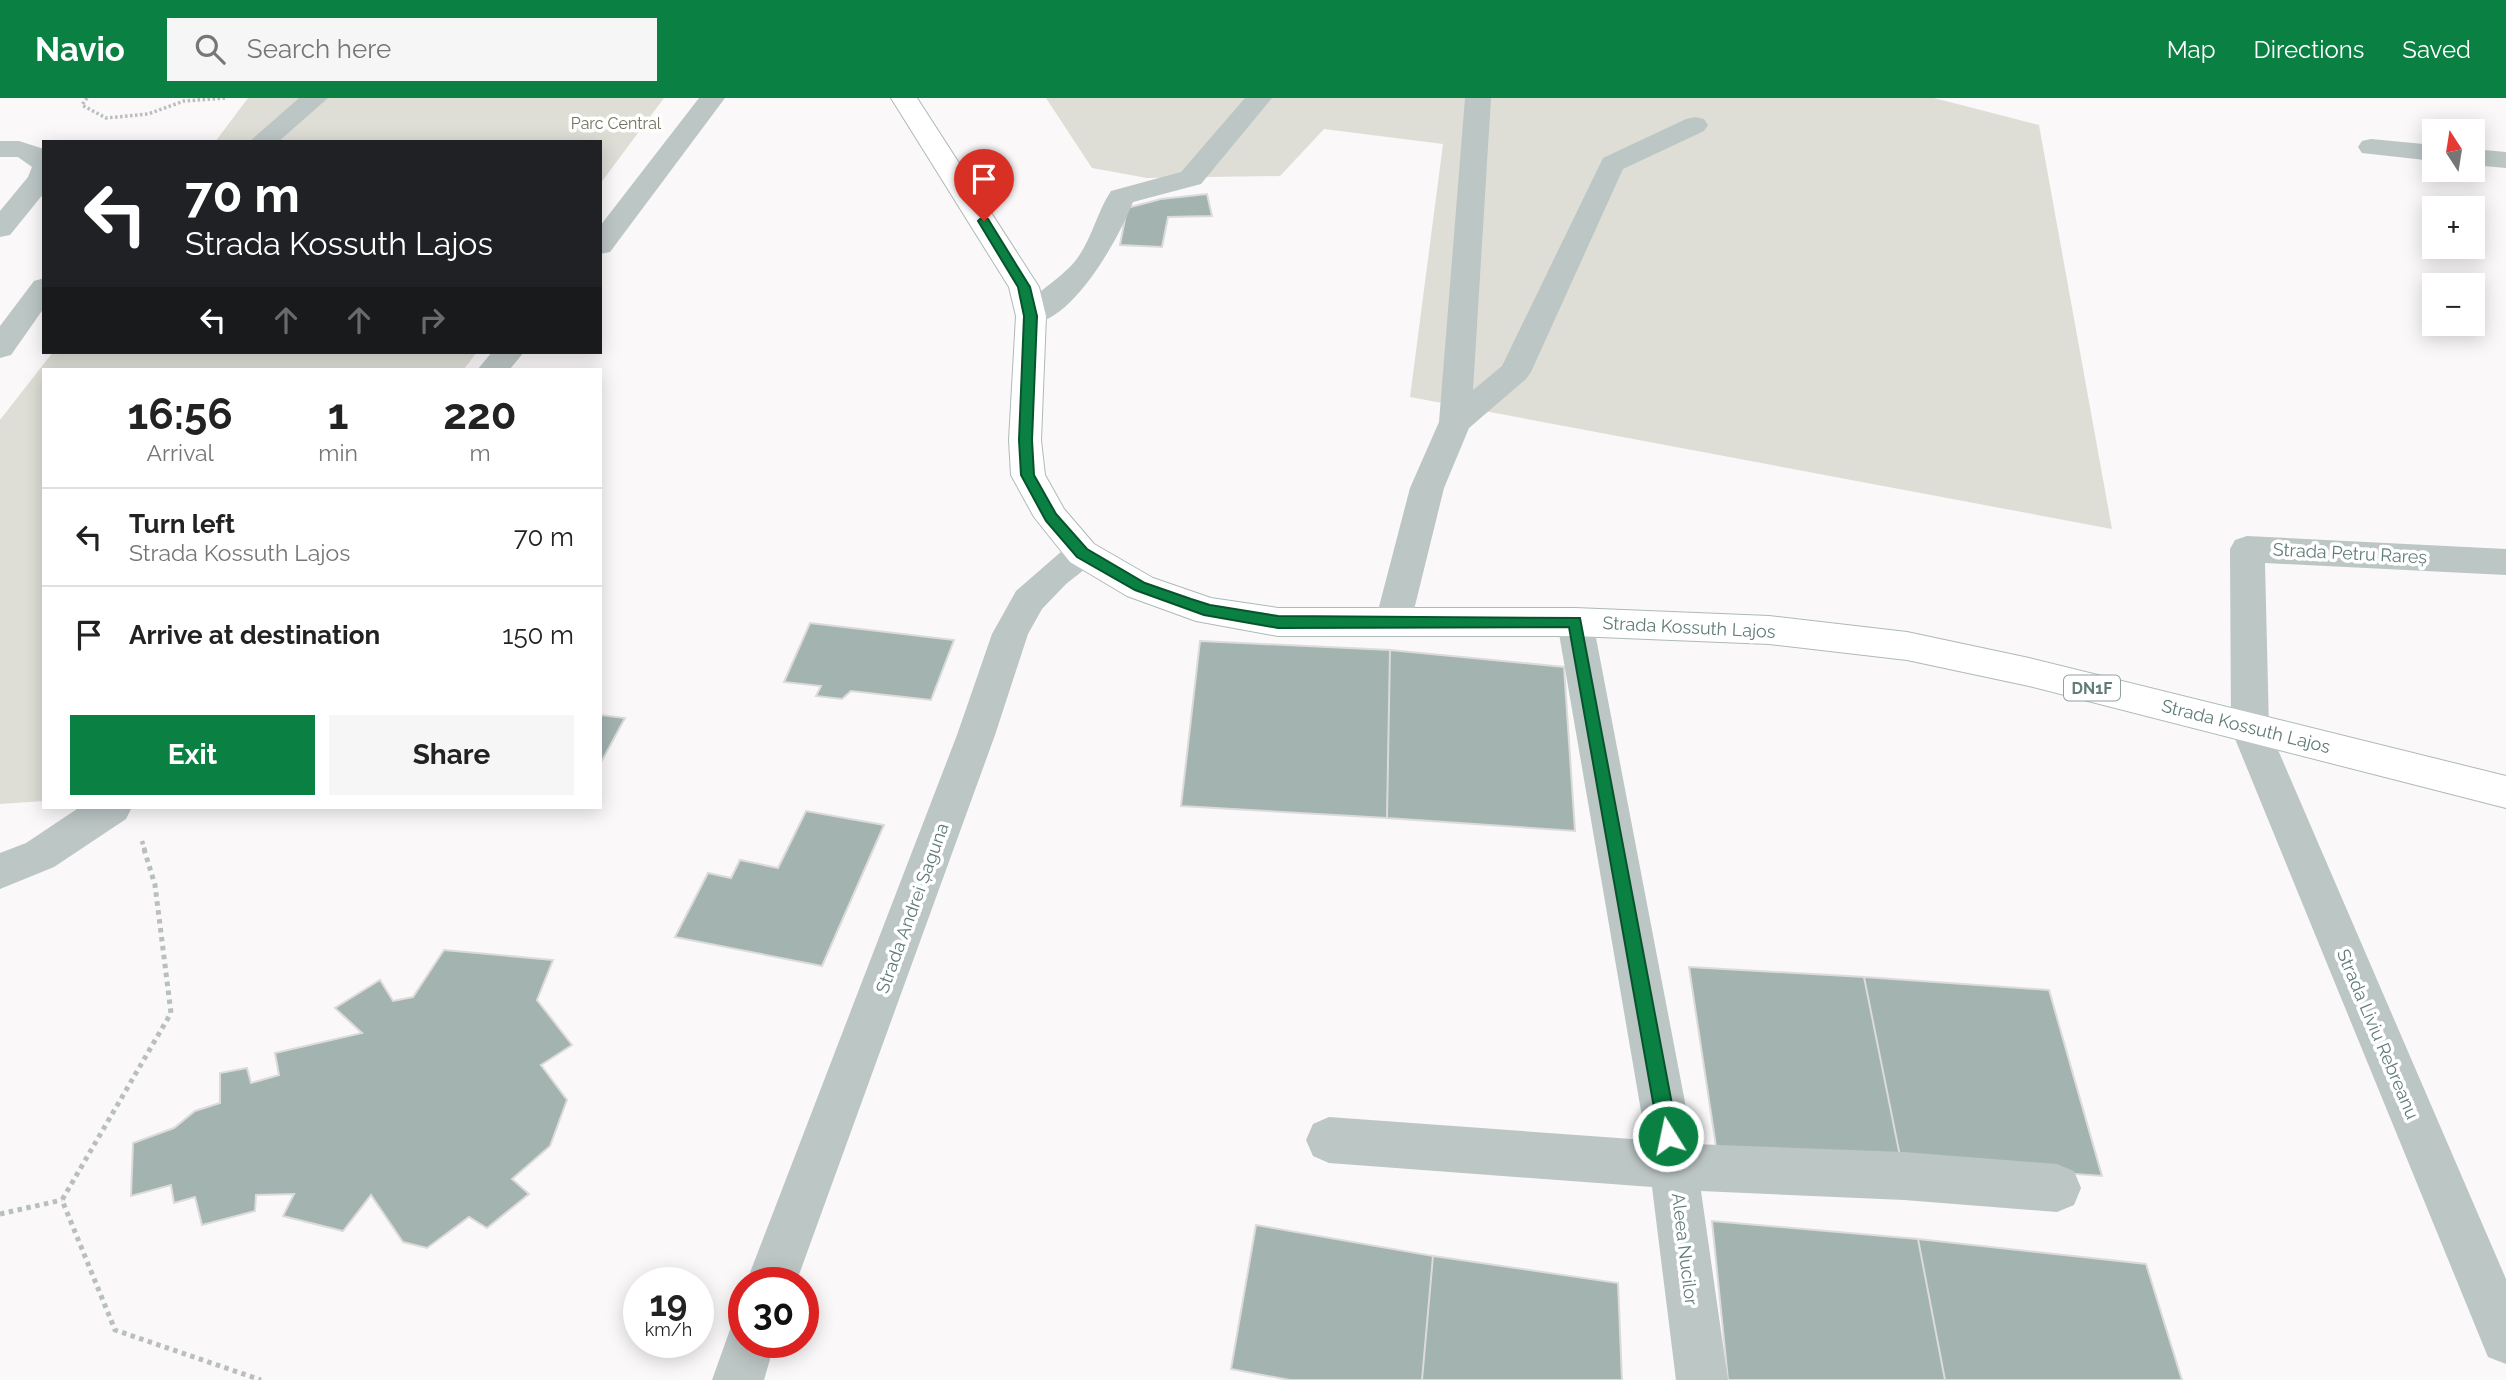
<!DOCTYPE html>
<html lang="en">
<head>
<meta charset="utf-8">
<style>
	:root { --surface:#fff; --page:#f6f6f6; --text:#222; --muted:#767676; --line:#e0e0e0; --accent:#0b8043 }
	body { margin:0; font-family:Raleway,sans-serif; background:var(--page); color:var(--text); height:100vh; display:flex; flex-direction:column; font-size:26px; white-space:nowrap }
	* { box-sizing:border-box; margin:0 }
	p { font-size:23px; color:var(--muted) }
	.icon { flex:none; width:38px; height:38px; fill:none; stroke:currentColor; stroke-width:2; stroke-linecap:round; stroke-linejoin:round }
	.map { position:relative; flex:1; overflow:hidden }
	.drawer { position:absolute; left:42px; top:270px; width:560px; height:441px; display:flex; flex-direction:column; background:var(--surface); border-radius:0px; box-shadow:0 4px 18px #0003 }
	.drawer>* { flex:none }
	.top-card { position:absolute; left:42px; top:42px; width:560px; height:214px; border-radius:0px; box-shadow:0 4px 18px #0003; background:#202124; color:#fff; overflow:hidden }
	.needle { width:46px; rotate:348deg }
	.fabs { position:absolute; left:2422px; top:21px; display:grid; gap:14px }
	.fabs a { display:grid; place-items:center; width:63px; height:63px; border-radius:0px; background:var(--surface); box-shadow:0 4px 18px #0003; font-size:35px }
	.speed { position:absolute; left:623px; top:1169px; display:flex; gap:14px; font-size:35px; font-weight:700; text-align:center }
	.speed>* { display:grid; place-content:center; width:91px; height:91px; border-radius:50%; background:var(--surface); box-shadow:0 4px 18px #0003; line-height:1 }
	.speed small { font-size:18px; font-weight:400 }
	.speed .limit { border:10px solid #d22; background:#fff; color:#111 }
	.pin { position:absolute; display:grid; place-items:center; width:60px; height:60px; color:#fff; margin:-72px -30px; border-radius:50% 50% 50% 0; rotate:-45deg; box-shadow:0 0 7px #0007 }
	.pin .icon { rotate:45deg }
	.me { position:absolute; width:77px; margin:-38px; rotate:350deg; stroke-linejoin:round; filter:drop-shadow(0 0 5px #0008) }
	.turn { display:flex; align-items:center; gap:24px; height:147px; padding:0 28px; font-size:32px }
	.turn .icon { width:91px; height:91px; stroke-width:2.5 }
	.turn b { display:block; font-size:49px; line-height:60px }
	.lanes { display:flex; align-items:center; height:66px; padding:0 28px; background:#0003; justify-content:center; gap:35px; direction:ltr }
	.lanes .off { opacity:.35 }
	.eta { display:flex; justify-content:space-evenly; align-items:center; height:119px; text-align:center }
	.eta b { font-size:42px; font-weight:700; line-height:49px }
	.button { display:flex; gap:14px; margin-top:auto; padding:14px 28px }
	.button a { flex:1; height:80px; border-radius:0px; background:var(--accent); color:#fff; font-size:28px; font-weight:700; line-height:80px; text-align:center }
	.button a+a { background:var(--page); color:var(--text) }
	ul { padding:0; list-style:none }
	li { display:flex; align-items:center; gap:21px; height:98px; padding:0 28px; border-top:2px solid var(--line) }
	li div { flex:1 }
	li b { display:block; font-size:26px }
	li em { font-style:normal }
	header { display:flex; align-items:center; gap:42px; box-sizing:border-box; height:98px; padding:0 35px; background:var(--accent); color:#fff }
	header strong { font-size:33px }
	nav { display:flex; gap:38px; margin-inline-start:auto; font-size:24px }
	.search { width:490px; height:63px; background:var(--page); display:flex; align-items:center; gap:18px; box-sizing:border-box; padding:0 24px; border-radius:0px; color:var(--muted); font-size:26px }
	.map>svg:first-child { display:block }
	.green { fill:#deded7 }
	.building { fill:#a2b3b0; stroke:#dcdbda; stroke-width:2 }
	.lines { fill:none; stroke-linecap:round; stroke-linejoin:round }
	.major-casing { stroke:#aeb9b8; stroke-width:2 }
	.path-far2 { stroke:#b8bfbe; stroke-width:3.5; stroke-dasharray:2.5 2.5; stroke-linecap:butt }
	.path-far1 { stroke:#b8bfbe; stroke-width:4.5; stroke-dasharray:3.5 3.5; stroke-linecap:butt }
	.path { stroke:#b8bfbe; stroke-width:5; stroke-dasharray:4.5 4.5; stroke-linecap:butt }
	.minor { fill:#bcc6c5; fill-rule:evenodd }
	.major { fill:#fff; fill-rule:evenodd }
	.route { fill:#0b8043; stroke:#07532c; stroke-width:2 }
	.labels { text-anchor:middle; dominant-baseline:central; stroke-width:7; stroke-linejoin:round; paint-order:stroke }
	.far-park-label { font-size:16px; fill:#70745f; stroke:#fff }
	.shield { fill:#fff; stroke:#90a3a0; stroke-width:2 }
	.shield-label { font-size:16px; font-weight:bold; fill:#617c78 }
	.street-label { font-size:18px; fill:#617c78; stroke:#fff }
</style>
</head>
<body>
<header>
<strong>Navio</strong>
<div class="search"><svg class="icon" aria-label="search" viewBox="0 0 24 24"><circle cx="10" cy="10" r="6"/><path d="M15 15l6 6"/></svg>Search here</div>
<nav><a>Map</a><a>Directions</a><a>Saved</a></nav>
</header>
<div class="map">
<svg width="2506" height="1282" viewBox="0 0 2506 1282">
	<rect width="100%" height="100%" fill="#faf8f8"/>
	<path class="green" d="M248,0H664L600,86V44H215Z
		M1046,0H1934L2039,27L2112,431L1410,299L1443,46L1324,31L1280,78L1147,80L1092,70Z
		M53,254H477L464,271H44V703L0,706V322Z"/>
	<path class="building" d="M1207,96L1212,118L1168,119L1162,149L1120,147L1127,110L1161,101Z
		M810,525L954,542L931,602L851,593L842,601L816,598L821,588L784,584Z
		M1200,543L1390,552L1387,720L1181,708Z
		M1390,552L1564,569L1575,733L1387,720Z
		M600,617L625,620L600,666Z
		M806,713L884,727L822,868L675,839L708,775L731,780L740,762L778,770Z
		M444,852L553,862L537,902L572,947L541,967L567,1002L550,1048L512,1081L529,1096L487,1130L469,1119L427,1150L403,1144L371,1097L343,1133L283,1118L294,1096L256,1097L255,1113L202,1127L195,1099L174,1105L171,1087L131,1098L133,1045L174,1030L195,1013L220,1005V975L247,970L251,985L279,977L275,955L362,935L335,910L380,882L393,903L413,899Z
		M1689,869L1864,879L1901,1063L1717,1055Z
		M1864,879L2049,892L2102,1078L1901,1063Z
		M1712,1123L1918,1141L1945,1282H1728Z
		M1256,1127L1433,1158L1422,1282H1290L1231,1271Z
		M1918,1141L2146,1166L2182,1282H1945Z
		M1433,1158L1618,1185L1622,1282H1422Z"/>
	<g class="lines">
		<defs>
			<path id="major" d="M891,0H917L1039,189L1046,218L1041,342L1045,377L1064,411L1094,446L1153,480L1211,500L1278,510H1575L1769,518L1907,534L2029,560L2506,678V710L2029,588L1907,562L1769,546L1575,538H1278L1196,523L1127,498L1070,464L1034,419L1011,377L1009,342L1016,218L1009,189Z"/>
		</defs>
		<use href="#major" class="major-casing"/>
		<path class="path-far2" d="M87,0L82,7L106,20L148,16L184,3L226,0"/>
		<path class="path-far1" d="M142,743L145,753"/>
		<path class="path" d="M144,751L155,787L171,915L62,1102L115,1232L261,1282
			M0,1116L62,1102"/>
		<path class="minor" d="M299,0H328L278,44H249Z
			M699,0H725L610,154L600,156V128Z
			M1245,0H1272L1201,86L1133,104C1119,140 1067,237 1020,225L1016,218C1028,199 1059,183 1076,162C1092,141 1097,114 1111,93L1181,74Z
			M1465,0H1491L1473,292L1502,268L1603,60L1686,21L1695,19L1704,21L1708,27L1704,33L1623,71L1531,274L1526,281L1469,330L1444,390L1411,524L1406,534L1393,538L1380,534L1375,524L1410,390L1439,324Z
			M2371,41L2434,47V63L2362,55L2358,49L2362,43Z
			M0,43H19L44,51V95L10,137L0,139V113L28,79L32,69L18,59H0Z
			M2473,51L2506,54V70L2473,67Z
			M44,180V210L11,257L0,260V228L34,183Z
			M492,254H524L510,271H478Z
			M2247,438L2506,451V477L2265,465L2269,631L2506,1181V1266L2488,1259L2231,631L2230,451L2235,442Z
			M1082,442L1094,446L1099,455L1094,464L1066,486L1042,511L1028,536L995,637L796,1185H746L957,637L992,536L1016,493L1070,446Z
			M1575,510L1588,514L1593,524L1693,1046L1904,1054L2057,1066L2074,1073L2081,1090L2074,1107L2057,1114L1904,1102L1701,1093L1728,1282H1676L1652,1089L1329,1065L1313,1058L1306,1042L1313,1026L1329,1019L1646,1042L1557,524L1562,514Z
			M80,709H132L126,721L54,769L0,791V755L26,745Z
			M744,1221V1244H775L764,1282H712L732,1226Z"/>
		<use href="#major" class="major"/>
	</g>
	<path class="route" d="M980,121H988L1030,189L1037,218L1032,342L1034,377L1056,416L1087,451L1145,485L1191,501L1210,507L1278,518L1580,520L1678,1038L1675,1045L1668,1047L1662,1045L1659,1038L1569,529L1278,530L1204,517L1135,492L1077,459L1046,423L1021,377L1019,342L1024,218L1018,189L978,123Z"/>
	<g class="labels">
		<g class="far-park-label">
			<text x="616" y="25">Parc Central</text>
		</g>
		<rect class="shield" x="2064" y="577.5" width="56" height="25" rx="5"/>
		<g class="shield-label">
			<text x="2092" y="590">DN1F</text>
		</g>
		<g class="street-label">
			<text transform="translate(2350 455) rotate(3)">Strada Petru Rareș</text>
			<text transform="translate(1689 529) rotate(3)">Strada Kossuth Lajos</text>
			<text transform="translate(2246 628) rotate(14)">Strada Kossuth Lajos</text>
			<text transform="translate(912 810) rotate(-70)">Strada Andrei Șaguna</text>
			<text transform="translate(2378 936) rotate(67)">Strada Liviu Rebreanu</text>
			<text transform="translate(1685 1151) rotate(83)">Aleea Nucilor</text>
		</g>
	</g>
</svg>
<div class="fabs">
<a><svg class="needle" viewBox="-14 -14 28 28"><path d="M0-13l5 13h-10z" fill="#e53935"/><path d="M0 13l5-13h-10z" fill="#767676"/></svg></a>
<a>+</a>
<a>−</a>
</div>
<div class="speed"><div>19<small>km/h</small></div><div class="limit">30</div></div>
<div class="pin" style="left:984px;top:123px;background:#d93025"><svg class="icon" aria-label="arrive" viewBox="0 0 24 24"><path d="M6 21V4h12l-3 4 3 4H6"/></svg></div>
<svg class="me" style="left:1668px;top:1038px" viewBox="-20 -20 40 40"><circle r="17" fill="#0b8043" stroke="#fff" stroke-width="3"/><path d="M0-11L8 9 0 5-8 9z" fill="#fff"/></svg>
<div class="top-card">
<div class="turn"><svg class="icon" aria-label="left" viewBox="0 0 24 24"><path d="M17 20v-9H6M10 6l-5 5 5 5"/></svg><div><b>70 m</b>Strada Kossuth Lajos</div></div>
<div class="lanes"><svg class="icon" aria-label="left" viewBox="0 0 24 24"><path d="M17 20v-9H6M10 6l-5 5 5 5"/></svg><svg class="icon off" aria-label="ahead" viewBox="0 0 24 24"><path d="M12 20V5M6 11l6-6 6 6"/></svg><svg class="icon off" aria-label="ahead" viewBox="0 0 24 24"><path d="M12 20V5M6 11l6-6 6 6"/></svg><svg class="icon off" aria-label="right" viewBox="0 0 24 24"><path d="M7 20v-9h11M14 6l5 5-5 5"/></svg></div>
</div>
<section class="drawer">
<div class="eta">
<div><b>16:56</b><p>Arrival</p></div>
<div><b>1</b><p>min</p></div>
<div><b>220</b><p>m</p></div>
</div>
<ul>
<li><svg class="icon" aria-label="left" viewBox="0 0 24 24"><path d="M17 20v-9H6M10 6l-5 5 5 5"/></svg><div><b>Turn left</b><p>Strada Kossuth Lajos</p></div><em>70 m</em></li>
<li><svg class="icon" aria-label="arrive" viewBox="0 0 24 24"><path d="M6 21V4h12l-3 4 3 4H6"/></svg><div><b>Arrive at destination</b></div><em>150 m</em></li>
</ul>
<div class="button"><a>Exit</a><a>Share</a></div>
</section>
</div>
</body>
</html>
